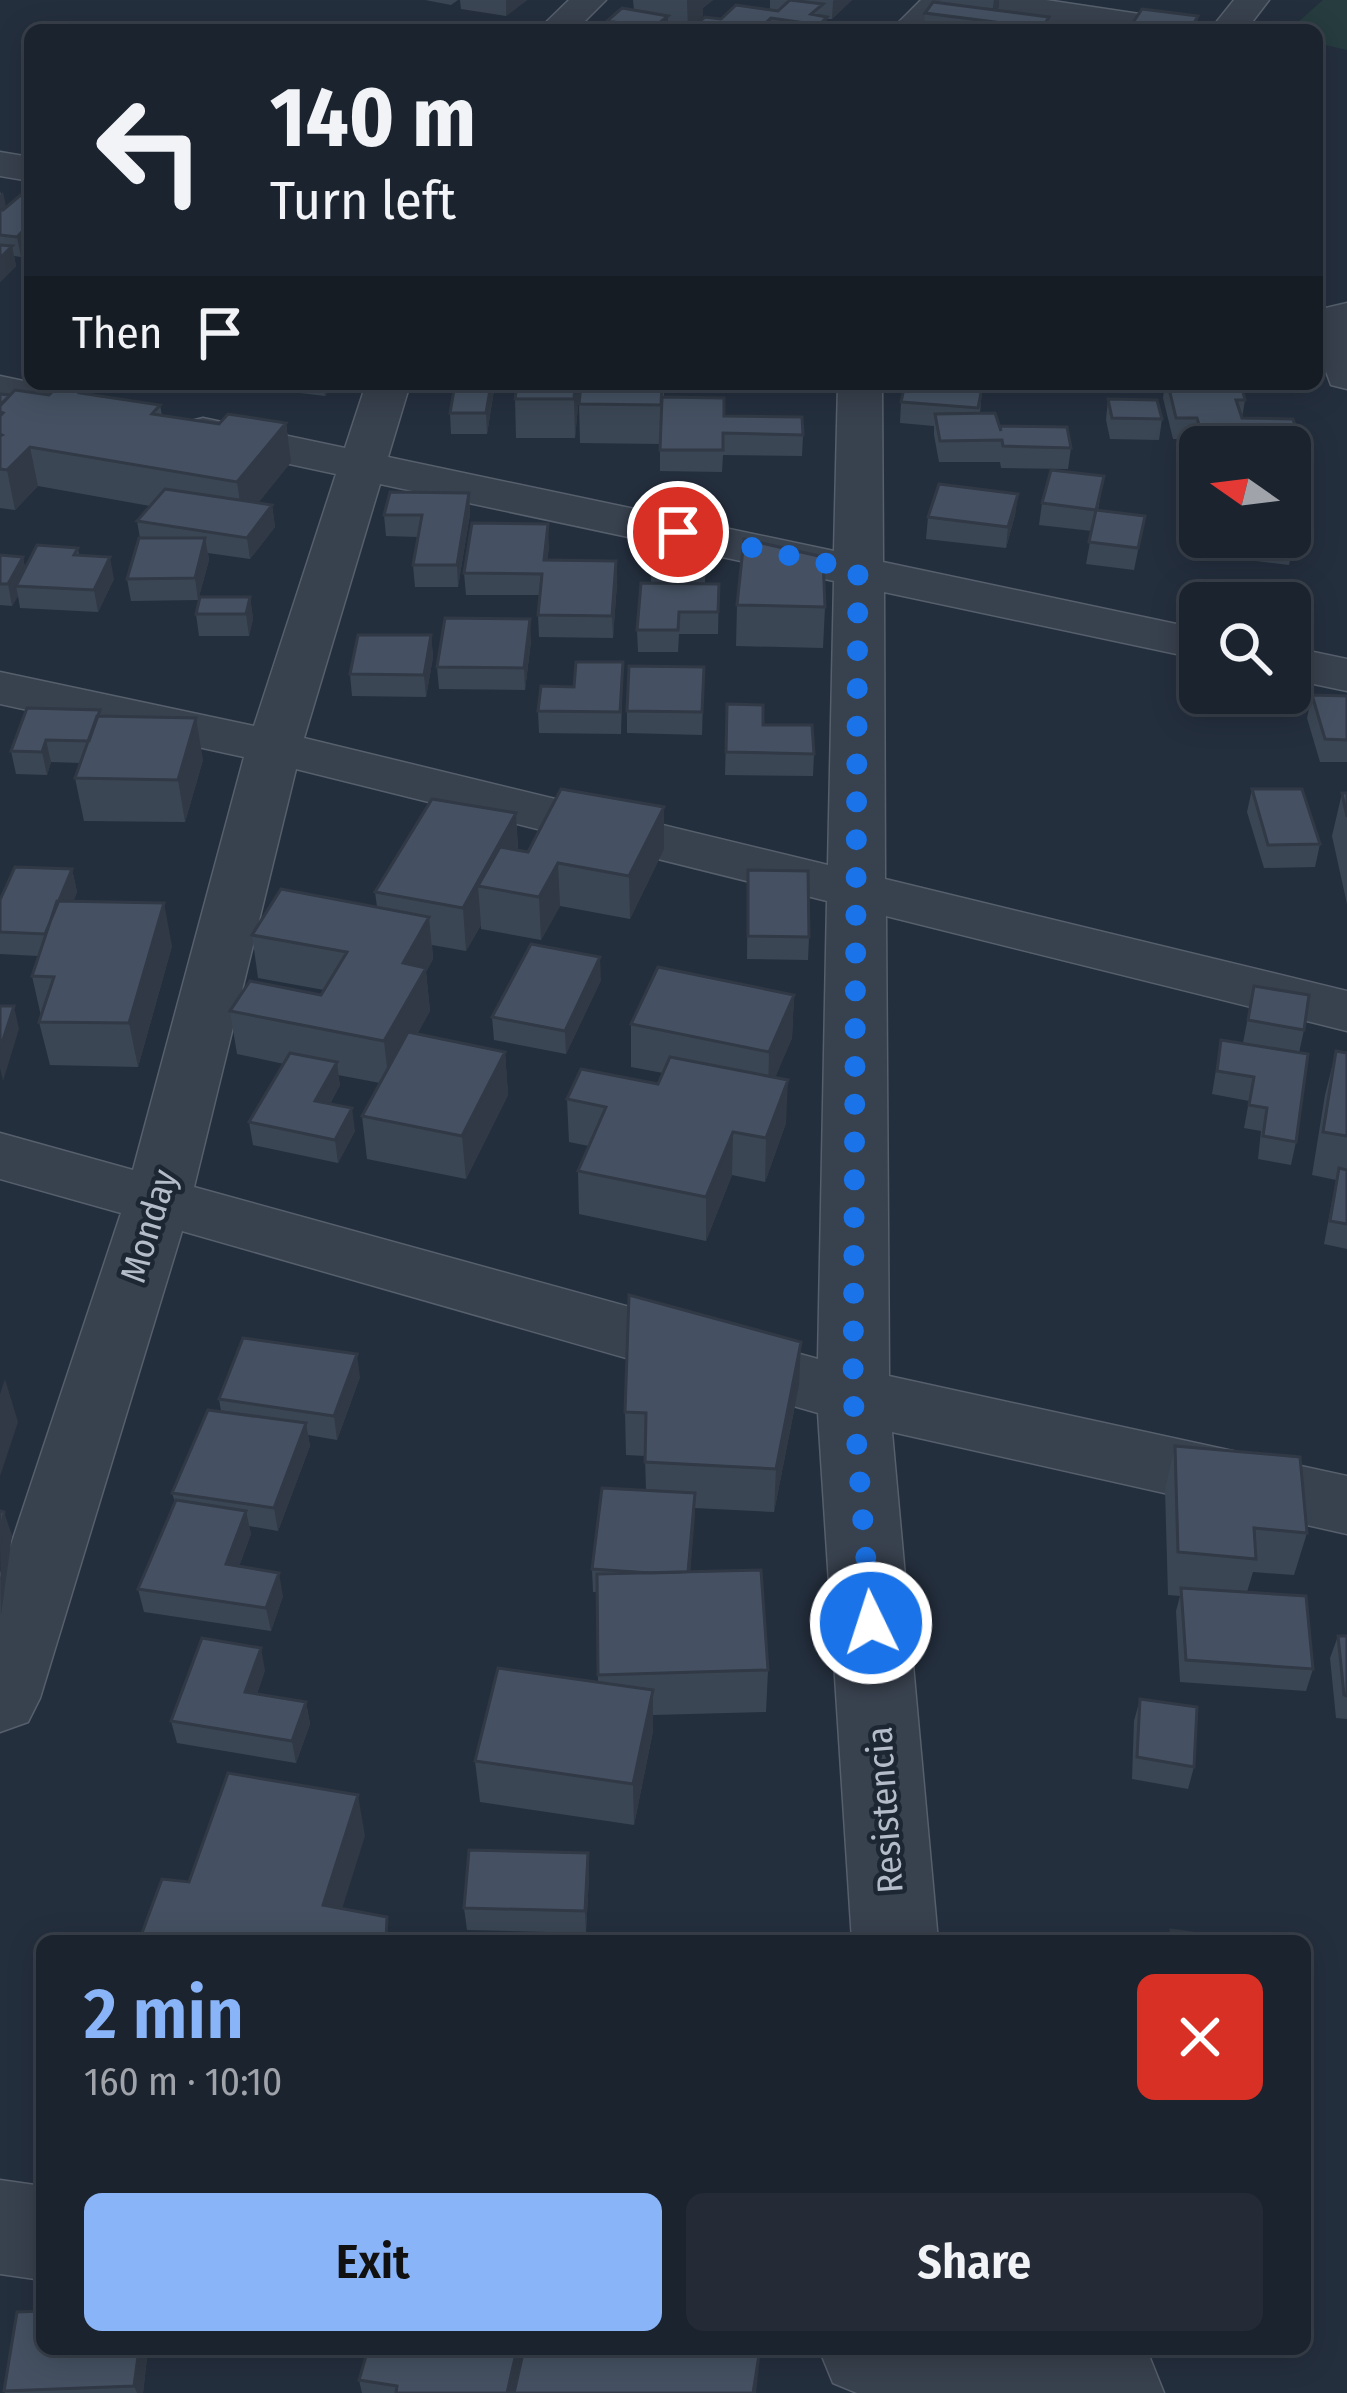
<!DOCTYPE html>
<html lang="en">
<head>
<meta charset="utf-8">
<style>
	:root { --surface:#1b232e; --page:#242b36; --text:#f1f3f6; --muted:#a0a4aa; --line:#39404a; --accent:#8ab4f8 }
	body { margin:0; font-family:"Fira Sans Condensed",sans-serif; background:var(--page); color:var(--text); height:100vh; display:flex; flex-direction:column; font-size:45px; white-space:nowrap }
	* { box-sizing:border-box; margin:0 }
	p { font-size:39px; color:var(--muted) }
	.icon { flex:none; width:66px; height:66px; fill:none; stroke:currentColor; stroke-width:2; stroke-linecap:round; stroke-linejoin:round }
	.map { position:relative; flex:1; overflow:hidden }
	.sheet { position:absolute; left:36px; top:1935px; width:1275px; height:420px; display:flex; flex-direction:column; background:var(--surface); border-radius:18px; box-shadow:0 6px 30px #0003,0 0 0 3px var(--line) }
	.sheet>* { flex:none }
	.top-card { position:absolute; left:24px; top:24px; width:1299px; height:366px; border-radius:18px; box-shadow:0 6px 30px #0003,0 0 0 3px var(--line); background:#1b232e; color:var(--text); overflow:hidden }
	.needle { width:78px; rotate:284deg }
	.buttons { position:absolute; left:1179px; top:426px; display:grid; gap:24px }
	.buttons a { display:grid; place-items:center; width:132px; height:132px; border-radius:18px; background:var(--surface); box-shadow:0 6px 30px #0003,0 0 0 3px var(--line); font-size:60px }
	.pin { position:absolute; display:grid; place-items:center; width:102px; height:102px; color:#fff; margin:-51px; border:6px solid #fff; border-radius:50%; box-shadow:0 3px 12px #0007 }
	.me { position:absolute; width:132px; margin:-66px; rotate:356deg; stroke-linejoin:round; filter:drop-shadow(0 0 9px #0008) }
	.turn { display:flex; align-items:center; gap:42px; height:252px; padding:0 48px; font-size:54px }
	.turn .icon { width:156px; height:156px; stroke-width:2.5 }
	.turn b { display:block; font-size:84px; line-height:102px }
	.then { display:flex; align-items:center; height:114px; padding:0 48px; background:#0003; gap:24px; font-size:45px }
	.round { display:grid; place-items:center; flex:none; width:126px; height:126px; border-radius:18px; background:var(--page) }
	.head { display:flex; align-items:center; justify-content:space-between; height:204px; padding:0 48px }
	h1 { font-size:72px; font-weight:600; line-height:90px; color:var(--accent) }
	.primary-button { display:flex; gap:24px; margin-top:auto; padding:24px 48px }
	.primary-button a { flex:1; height:138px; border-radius:18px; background:var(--accent); color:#111; font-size:48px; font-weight:600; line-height:138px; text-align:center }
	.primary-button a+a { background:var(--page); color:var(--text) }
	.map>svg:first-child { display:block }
	.green { fill:#263c3f }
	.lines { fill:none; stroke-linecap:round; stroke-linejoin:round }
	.minor-casing { stroke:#565f6c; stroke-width:3 }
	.minor { fill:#38414e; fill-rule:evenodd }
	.wall { fill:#3b4654 }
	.shaded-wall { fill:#303945 }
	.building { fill:#455162; stroke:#303945; stroke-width:3 }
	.route { stroke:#1a73e8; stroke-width:21; stroke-dasharray:0 37.8 }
	.labels { text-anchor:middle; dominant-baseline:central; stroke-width:9; stroke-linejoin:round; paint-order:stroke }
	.street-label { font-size:36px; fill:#b4bcc9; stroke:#1d2633 }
</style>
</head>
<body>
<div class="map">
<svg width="1347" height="2393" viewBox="0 0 1347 2393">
	<rect width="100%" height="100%" fill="#242f3e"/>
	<path class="green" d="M1323,0H1347V50L1317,43V30H1289Z"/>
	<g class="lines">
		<defs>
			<path id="minor" d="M569,0H606L576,30H538Z
				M921,0H958L929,30H891Z
				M962,0H1046L1173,19L1185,23L1191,30H1105L979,10L967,7Z
				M1234,0H1269L1246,30H1210Z
				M0,152L30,157V181L0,176Z
				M1347,303V389L1331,385L1317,347V310Z
				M0,376L118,401L125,411L118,421L102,425L0,402Z
				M366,384H410L388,457L834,551L838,384H882L883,562L1200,629V659L884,592L885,879L1347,991V1031L886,916L889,1376L1347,1476V1534L892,1432L938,1941H852L818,1413L182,1231L40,1698L28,1722L0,1732V1578L121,1213L0,1179V1133L133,1170L244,757L0,704V672L254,726L336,474L187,442L180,432L187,422L203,418L345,448ZM380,484L834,581L828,865L304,738ZM296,769L827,901L818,1359L194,1187Z
				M1290,647L1347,659V691L1290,679Z
				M0,2180L42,2186V2280L0,2274Z
				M819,2349H1127L1150,2358L1164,2393H857L833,2383Z"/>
		</defs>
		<use href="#minor" class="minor-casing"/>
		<use href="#minor" class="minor"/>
	</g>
	<path class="wall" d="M425,0H458L451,5Z
		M460,0H527L506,16L461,9Z
		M633,0H713L703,8V16L688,30L668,28V30H607V21L634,10Z
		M770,0H852L832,19H827V30H690L721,19L770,10Z
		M941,0H999L997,10L1048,30H894L924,25L925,13L941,3Z
		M1198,16L1196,30H1131L1132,24Z
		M30,187V248L21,257L14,256L16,266L0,282V191L6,207Z
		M282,384H335L325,396L283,391Z
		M430,384H495L487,434H451L450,413L454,393H431Z
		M580,384L575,438H516L515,399Z
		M581,384H664V397L724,416L803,435L802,456L723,455L722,472L660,471V444L580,443L579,404Z
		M1165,384H1263L1261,392H1243L1245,400L1242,418L1300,440L1296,462H1290V447H1200V461L1194,439H1173L1163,398Z
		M982,388L980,414L1000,428L1071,448L1068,469L1001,468L1000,462H939L934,435V426L900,423L901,402Z
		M0,394L94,395L160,405L162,415L219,424L286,423L291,462L258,503L272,505L275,527L250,559L208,553L209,560L198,600L131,601L127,579L140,538L137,521L150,506L38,486L15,510L0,508Z
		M1108,399L1162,419L1159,440L1110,439L1106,420Z
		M1104,476L1098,510L1145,516L1134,570L1086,564L1092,531L1039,525L1042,503Z
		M469,493L470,514L458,587H415L413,565L418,537L386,536L384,515Z
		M1018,494L1015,515L1006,548L926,539L928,517Z
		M652,533L706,539L705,583L719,584L718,634H679L678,652H638L637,630L651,583Z
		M1235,537H1290L1294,543L1289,565L1231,558Z
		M549,546L547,560L616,561L617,583L613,638L539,637L538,615L540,595H466L464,573Z
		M78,548L79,556L114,579L98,612L20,608L18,596L12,606L0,605V555L23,557L25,568Z
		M250,597L253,619L249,636H199L196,614Z
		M737,605L825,607L823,648L736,646Z
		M431,635L433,657L426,697L352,696L350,674Z
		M531,641L525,690L439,689L437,667Z
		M623,662L621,734L539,733L538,711L574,687Z
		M704,667L702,735L627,733V711Z
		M1312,695L1347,696V762H1320L1307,718Z
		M727,704L814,754L813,776L725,775Z
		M100,710L101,716L203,760L185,822L84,821L75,778L81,763L51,762L47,775L16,774L11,751Z
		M1252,789L1320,844L1315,867L1264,868L1247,812Z
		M1342,793H1347V904L1332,836Z
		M664,807V849L630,919L560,906L541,940L481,929V925L466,951L432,945L433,959L426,972L430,1011L417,1034L505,1052L508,1095L466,1179L367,1159L362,1116L380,1083L338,1075L340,1085L330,1104L355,1131L338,1163L253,1145L249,1122L284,1064L237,1054L230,1011L321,995L324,990L258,978L252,935L377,907L375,892L516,813L518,850L528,852Z
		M72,869L77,892L73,902L172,946L138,1067L50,1065L39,1022L41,1016L32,976L38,956L0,954V900Z
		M748,870L809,937L808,960L747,959Z
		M601,980L566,1054L494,1040L492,1017Z
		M1254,986L1304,1030L1299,1053L1296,1142L1291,1165L1258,1159L1261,1131L1244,1128L1249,1101L1212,1094L1221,1040L1243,1043Z
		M794,995L792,1038L775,1077L786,1123L765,1182L732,1175L706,1241L579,1214L578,1171L589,1146L569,1142L567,1099L658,1084L663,1073L631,1067V1024Z
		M1336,1051L1347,1053V1249L1324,1244L1336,1180L1312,1175L1325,1095Z
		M801,1342L799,1385L774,1512L695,1508L690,1572L768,1670L766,1712L653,1715V1731L634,1825L480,1802L475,1761L598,1682L597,1592H593L592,1569L646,1490L645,1456L626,1455L625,1412Z
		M360,1377L337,1440L308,1435L310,1446L278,1531L249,1526L251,1534L239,1566L283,1596L271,1631L144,1612L138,1589L175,1502L172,1493L221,1411L219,1399Z
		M1175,1446L1307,1533L1294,1575L1253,1572L1247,1592L1313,1669L1306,1691L1180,1682L1176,1611L1180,1596L1168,1595L1165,1489Z
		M1338,1636H1347V1719L1336,1718L1330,1658Z
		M265,1670L257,1694L306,1702L310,1724L296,1763L177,1743L171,1721Z
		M1140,1699L1194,1767L1188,1789L1132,1779L1134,1721Z
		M588,1853L589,1875L586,1933L467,1930L464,1908Z
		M148,2349L143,2393H5L4,2391Z
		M521,2358L513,2393H362L359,2380Z"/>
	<path class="shaded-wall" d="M506,0H527L506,16Z
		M687,0H713L703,8V16L688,30Z
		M834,0H852L832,19L833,1Z
		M994,0H999V7L991,20Z
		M668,16V30H653V28Z
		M827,17V30H819V25Z
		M771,18L770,30H758Z
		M3,192L7,211L0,218V195Z
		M26,228L30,248L21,257L17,237Z
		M12,246L16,266L0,282V258Z
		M89,384H92L98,421L80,393Z
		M324,384H335L325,396Z
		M491,384H495L487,434L486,413Z
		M575,384H580L575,438L574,399Z
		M286,423L291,462L243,522L237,482Z
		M30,447L38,486L15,510L7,470Z
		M469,493L470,514L458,587L457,565Z
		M1018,494L1015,515L1006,548L1008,527Z
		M272,505L275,527L250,559L247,538Z
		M548,524L549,546L545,582L544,560Z
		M205,538L209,560L198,600L195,578Z
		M23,557L27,579L16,586L18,596L12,606L8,584Z
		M110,557L114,579L98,612L94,590Z
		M616,561L617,583L613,638L612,616Z
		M250,597L253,619L249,636L246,614Z
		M530,619L531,641L525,690L524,668Z
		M431,635L433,657L426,697L424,675Z
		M196,718L203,760L185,822L178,780Z
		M46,740L51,762L47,775L42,752Z
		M664,807V849L630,919L629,876Z
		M516,813L518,855L478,886L481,925L466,951L463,908Z
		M558,863L560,906L541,940L539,897Z
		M72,869L77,892L51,957L45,934Z
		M164,903L172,946L138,1067L129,1023Z
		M429,917L433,959L426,972L430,1011L389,1085L384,1041L403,963Z
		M600,957L601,980L566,1054L565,1031Z
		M794,995L792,1038L768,1095L769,1052Z
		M14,1006L19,1029L3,1081L0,1068V1049Z
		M505,1052L508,1095L466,1179L462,1136Z
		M337,1062L340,1085L319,1124L315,1101Z
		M788,1080L786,1123L765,1182L766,1138Z
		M352,1108L355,1131L338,1163L335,1140Z
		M733,1132L732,1175L706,1241V1197Z
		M801,1342L799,1385L774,1512L776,1469Z
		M357,1354L360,1377L337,1440L334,1416Z
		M5,1379L18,1422L0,1476V1394Z
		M306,1423L310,1446L278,1531L274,1508Z
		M695,1493V1516L688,1598V1575Z
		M246,1511L251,1534L231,1587L226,1564Z
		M4,1512L12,1535L1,1615L0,1545Z
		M279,1573L283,1596L271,1631L266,1608Z
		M261,1648L265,1670L250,1714L245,1692Z
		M653,1690V1731L634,1825L633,1784Z
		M306,1702L310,1724L296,1763L292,1741Z
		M358,1795L365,1836L332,1941L323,1905Z
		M588,1853L589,1875L586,1933L585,1911Z
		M139,2349H148L143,2393H137L134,2386Z
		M517,2349H520L521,2358L513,2393H507Z
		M761,2349L756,2393H753Z"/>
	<path class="building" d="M790,0L823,4L811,14L827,17L819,25L771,18L758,30L690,29L705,17L721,19L736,5L778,11Z
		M933,2L1049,17L1042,28L925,13Z
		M622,8L668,16L653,28L607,21Z
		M1142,9L1198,16L1190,30L1132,24Z
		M900,22L962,30H894Z
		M30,187V229L26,228L17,237L0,235V210H3Z
		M0,245L12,246L0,258Z
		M60,384H89L80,393L160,405L152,414L219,424L228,414L286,423L237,482L30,447L7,470L0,469V436L2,435L0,434V416L3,413L0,412V406L15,390L49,395Z
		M455,384H491L486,413H450Z
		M517,384H575L574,399H515Z
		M581,384H662L661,405L579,404Z
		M905,384H935L982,388L978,408L901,402Z
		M1168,384H1241L1245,400H1236L1242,418L1293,419L1300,440L1203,439L1197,418H1176Z
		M0,394L10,395L0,405Z
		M662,397L724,398V416L802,417L803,435L723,433V450H660Z
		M1108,399L1157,400L1162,419L1112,418Z
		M995,413L1001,431L1000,426L1067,427L1071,448L1003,446L1002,440L940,441L935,414Z
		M1051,470L1104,476L1096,510L1042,503Z
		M939,484L1018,494L1008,527L928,517Z
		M165,489L272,505L247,538L137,521Z
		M390,492L469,493L457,565H413L422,515H384Z
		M1290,501L1298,502L1294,543L1243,537H1290Z
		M1096,510L1145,516L1138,548L1089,542Z
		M472,523L548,524L544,560L616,561L612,616L538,615L542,574L464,573Z
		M652,533L706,539L704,570H651Z
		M139,538H205L195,578L127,579Z
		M744,539L823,557L825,607L737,605Z
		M37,545L78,548L74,555L110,557L94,590L16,586Z
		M0,555L23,557L8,584H0Z
		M641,583L719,584L718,612H679L678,630H637Z
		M200,597H250L246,614H196Z
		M445,618L530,619L524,668L437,667Z
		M358,635H431L424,675L350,674Z
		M576,662H623L620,712L538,711L541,686L574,687Z
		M629,666L704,667L702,712L627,711Z
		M1312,695L1347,696V740L1325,739Z
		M727,704L763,705V725H812L814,754L726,752Z
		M27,708L100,710L89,741L46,740L42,752L11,751Z
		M97,716L196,718L178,780L75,778Z
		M561,789L664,807L629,876L558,863L539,897L478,886L500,847L528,852Z
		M1252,789H1302L1320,844L1268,845Z
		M1342,793H1347V817Z
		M432,799L516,813L463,908L375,892Z
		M15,867L72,869L45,934L0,932V900Z
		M748,870L808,871L809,937L748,936Z
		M281,889L429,917L403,963L426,968L384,1041L230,1011L250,981L321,995L347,952L252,935Z
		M57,901L164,903L129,1023L39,1022L54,977L32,976Z
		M531,944L600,957L565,1031L492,1017Z
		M658,967L794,995L769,1052L631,1024Z
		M1254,986L1309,995L1304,1030L1248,1020Z
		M0,1006H14L0,1049Z
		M408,1032L505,1052L462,1136L362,1116Z
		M1221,1040L1308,1054L1296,1142L1263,1136L1267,1108L1249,1105L1254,1077L1217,1071Z
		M1336,1051L1347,1053V1136L1323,1132Z
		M290,1053L337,1062L315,1101L352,1108L335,1140L249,1122Z
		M670,1057L788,1080L766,1138L733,1132L706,1197L578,1171L606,1107L567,1099L581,1069L658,1084Z
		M1339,1168L1347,1170V1224L1330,1221Z
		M629,1295L801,1342L776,1469L645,1462L646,1413L625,1412Z
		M243,1338L357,1354L334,1416L219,1399Z
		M208,1410L306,1423L274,1508L172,1493Z
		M1175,1446L1300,1457L1307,1533L1254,1528L1256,1559L1178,1552Z
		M602,1488L695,1493L688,1572L650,1573L592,1569Z
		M176,1500L246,1511L226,1564L279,1573L266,1608L138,1589Z
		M0,1511L4,1512L0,1545Z
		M761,1570L768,1670L598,1675L597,1574Z
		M1181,1588L1306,1596L1313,1669L1186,1660Z
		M1338,1636H1347V1696L1344,1695Z
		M202,1638L261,1648L245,1692L306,1702L292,1741L171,1721Z
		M498,1668L653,1690L633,1784L475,1761Z
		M1140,1699L1197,1707L1194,1767L1137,1757Z
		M228,1773L358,1795L323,1905L387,1917L386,1941H139L162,1879L189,1882Z
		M469,1850L588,1853L585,1911L464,1908Z
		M1171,1930L1248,1941H1171Z
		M42,2311V2349H139L134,2386L4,2391L17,2312Z
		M368,2349H517L507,2393H396L397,2386L359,2380Z
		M524,2349H760L753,2393H514Z"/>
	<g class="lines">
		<path class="route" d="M678,532L858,570L853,1396L871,1623"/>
	</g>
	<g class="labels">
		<g class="street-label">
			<text transform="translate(149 1226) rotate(-73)">Monday</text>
			<text transform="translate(885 1810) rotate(-94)">Resistencia</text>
		</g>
	</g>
</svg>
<div class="buttons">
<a><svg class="needle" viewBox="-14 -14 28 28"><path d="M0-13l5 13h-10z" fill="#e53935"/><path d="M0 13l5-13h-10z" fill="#a0a4aa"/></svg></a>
<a><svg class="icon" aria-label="search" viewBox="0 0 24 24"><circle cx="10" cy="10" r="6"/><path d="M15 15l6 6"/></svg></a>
</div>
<div class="pin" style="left:678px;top:532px;background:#d93025"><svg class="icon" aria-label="arrive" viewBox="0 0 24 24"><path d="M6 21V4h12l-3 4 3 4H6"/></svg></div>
<svg class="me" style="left:871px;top:1623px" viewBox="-20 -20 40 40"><circle r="17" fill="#1a73e8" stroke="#fff" stroke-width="3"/><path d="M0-11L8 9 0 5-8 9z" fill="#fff"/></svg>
<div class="top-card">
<div class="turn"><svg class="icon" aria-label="left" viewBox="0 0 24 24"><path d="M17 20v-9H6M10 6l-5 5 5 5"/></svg><div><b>140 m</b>Turn left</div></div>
<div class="then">Then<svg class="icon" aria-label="arrive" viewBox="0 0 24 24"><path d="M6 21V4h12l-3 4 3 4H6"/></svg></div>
</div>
<section class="sheet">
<div class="head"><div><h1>2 min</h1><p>160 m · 10:10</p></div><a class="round" style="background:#d93025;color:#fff"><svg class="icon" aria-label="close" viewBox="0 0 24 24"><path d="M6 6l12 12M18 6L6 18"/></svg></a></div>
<div class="primary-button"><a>Exit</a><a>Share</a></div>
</section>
</div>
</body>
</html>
